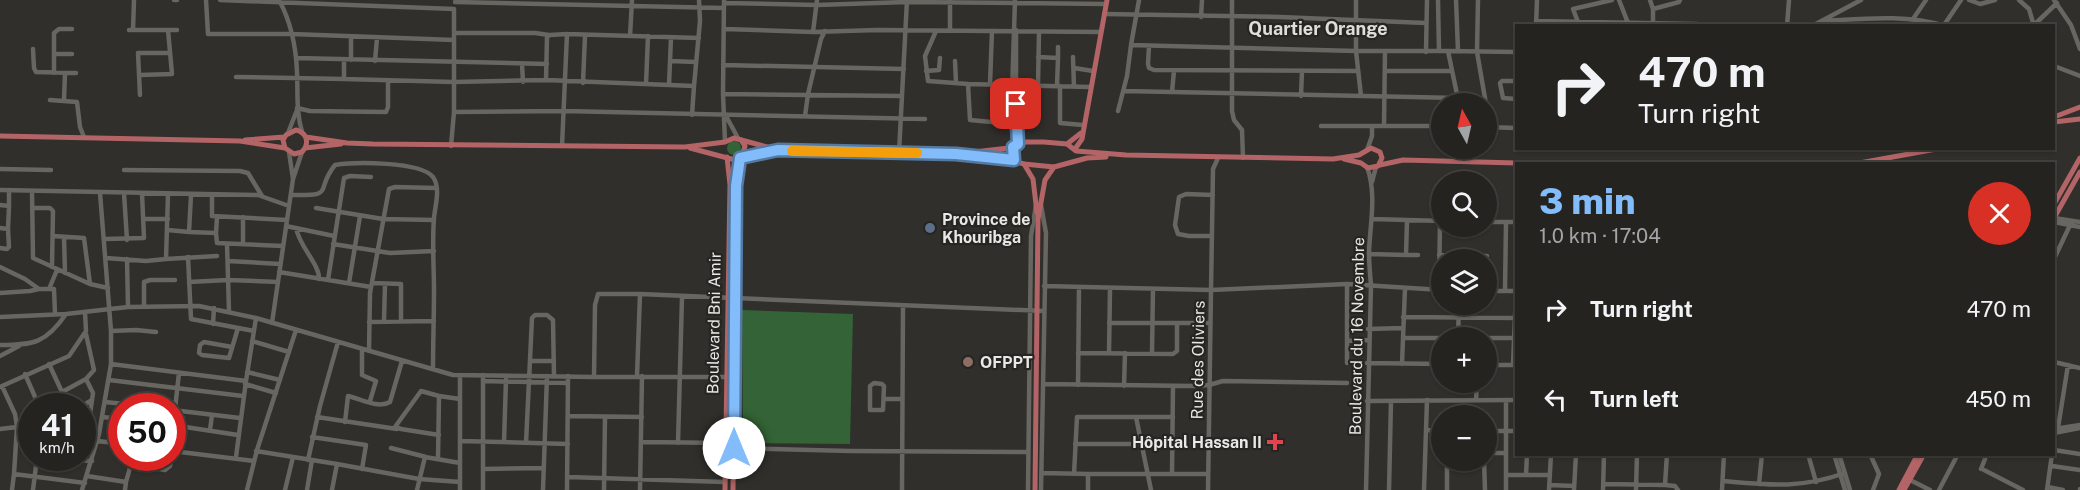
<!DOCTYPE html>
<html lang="en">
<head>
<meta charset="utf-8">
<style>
	:root { --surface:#242320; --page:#302f2d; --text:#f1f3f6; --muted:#a3a4a5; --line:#41403e; --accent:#82bcfa }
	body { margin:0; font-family:"Public Sans",sans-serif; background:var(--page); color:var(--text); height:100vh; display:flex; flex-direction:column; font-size:22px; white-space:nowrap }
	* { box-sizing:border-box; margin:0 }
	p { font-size:20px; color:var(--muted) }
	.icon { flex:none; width:33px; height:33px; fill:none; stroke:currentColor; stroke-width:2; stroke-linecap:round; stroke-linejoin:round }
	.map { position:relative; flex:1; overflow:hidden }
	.drawer { position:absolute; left:1515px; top:162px; width:540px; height:294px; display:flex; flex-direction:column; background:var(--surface); border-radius:0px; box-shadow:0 2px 4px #0004,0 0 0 2px var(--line) }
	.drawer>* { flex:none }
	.top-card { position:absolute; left:1515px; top:24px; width:540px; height:126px; border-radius:0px; box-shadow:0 2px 4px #0004,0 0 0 2px var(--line); background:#242320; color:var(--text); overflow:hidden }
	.needle { width:39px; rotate:352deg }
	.tools { position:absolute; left:1431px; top:93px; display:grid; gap:12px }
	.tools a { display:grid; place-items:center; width:66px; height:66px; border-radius:50%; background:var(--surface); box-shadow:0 2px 4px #0004,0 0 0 2px var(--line); font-size:30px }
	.speed { position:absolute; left:18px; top:393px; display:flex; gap:12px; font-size:30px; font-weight:700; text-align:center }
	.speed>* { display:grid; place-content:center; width:78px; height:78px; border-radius:50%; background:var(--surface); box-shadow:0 2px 4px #0004,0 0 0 2px var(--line); line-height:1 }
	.speed small { font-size:15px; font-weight:400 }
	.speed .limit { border:9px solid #d22; background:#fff; color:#111 }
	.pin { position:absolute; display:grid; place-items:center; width:51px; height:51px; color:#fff; margin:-26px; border-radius:12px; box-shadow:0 3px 9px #0006 }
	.me { position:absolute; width:66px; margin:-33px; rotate:0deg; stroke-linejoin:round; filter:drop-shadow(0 0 4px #0008) }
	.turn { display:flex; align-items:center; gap:21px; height:126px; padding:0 24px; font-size:27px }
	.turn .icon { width:78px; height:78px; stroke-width:2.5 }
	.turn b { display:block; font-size:42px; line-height:51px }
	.round { display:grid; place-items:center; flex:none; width:63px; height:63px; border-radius:32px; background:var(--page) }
	.summary { display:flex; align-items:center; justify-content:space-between; height:102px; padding:0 24px }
	h1 { font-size:36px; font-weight:800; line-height:45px; color:var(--accent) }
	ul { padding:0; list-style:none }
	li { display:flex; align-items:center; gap:18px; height:90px; padding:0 24px }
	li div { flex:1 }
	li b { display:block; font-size:22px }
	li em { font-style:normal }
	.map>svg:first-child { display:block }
	.green { fill:#336336 }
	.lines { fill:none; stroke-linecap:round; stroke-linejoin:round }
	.minor { stroke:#676661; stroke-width:4.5 }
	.major { stroke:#b36466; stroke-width:5 }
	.route-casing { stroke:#547aa2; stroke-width:15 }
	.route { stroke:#82bcfa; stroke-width:10 }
	.slow { stroke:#f59e0b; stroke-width:10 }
	.service-dot { fill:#5c6f8a; stroke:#262521; stroke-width:2 }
	.education-dot { fill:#8d6e63; stroke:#262521; stroke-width:2 }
	.health-dot { fill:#e0444e; stroke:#262521; stroke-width:2 }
	.labels { text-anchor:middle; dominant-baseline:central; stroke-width:4.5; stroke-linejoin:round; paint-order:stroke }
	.poi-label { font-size:16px; font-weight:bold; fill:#e9e8e6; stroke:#262521; text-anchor:start }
	.street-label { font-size:16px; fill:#e9e8e6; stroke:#262521 }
	.neighbourhood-label { font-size:18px; font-weight:bold; fill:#e0ded9; stroke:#262521 }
</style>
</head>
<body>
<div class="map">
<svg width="2080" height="490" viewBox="0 0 2080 490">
	<rect width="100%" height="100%" fill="#302f2b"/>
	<path class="green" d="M727 148a7 7 0 1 1 14 0a7 7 0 1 1-14 0Z
		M742,310L853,314L850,444L743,443Z"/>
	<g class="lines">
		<path class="minor" d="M174,0H177
			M206,0L208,34H292L454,40
			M220,0L454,9
			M279,0C291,22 296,47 297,72C298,93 296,112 302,132
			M724,0L723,94L725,142
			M1139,0L1131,45L1356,51H1448
			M1232,0V111L1234,120L1242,130L1243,158
			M1356,0V51L1361,96
			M1438,0L1439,51
			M1456,0L1458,51
			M1478,0L1477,52L1486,104
			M1619,0L1628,23
			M1650,0L1653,9L1679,2L1680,0
			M1969,0L1980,4L1995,0
			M2019,0L2029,9L2034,26
			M2054,0L2071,25L2080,49
			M455,2L724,8
			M724,3L817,5L907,2L1106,4
			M1104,14L1280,17L1426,23
			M1201,17L1202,0
			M1913,19L1926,0
			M1536,21L1697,24
			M1822,21C1863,19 1905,14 1945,26
			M1578,22L1573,9L1612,0
			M1944,25L1961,0
			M2034,25L2057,3
			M1536,26L1537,0
			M1653,26V9
			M1787,26L1789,0
			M1812,26L1861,0
			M724,29L813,32L877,30L1101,32
			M129,30H177
			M133,30L134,0
			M1016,30V123L1018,144
			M936,31L925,56L928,81L968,84L1090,87
			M950,31V0
			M813,32L817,0
			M454,33H535L549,35
			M630,36L632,0
			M351,37V60
			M1149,46L1148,64L1149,68L1154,70L1358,71
			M33,49L34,68L36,72L76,73
			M1426,52L1427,0
			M55,54H72
			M1038,57L1058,58L1057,86
			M1073,57L1074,87
			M296,58L547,64
			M1058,58V47
			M344,60V79L454,82L546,80L694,86L692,115
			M375,61L377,38
			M670,61L696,62
			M955,61L956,82
			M522,64L523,82
			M723,65L904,69
			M2054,66L2080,76
			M1074,68L1093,71
			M926,71L939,70L940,58
			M1385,71H1452
			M54,73V33L59,29H72
			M140,75L172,74L168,30
			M236,77L344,79
			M546,80L547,37L550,35L567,34
			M1516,81H1502L1500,83L1503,98L1516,99
			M583,83L585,36
			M646,84L648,36
			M968,84L970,120L1013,124
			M990,84L992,31
			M669,85L671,38
			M1038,85L1039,32
			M694,86L700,21L699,0
			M1060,86V123L1083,125
			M1123,91L1458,98
			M1172,92L1174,71
			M723,94L902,96
			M140,95L138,53H169
			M1301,96L1302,71
			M50,100L77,102L80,127L84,137
			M64,100L65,73
			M1459,104L1448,51L1516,52
			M1486,105L1491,127
			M297,108L310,111L386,112L388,107V81
			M1118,111L1127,76L1131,45
			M454,112L564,111L925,119
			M726,116L738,138
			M805,116L808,94L821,39L825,31
			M1321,126H1442
			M1384,126L1385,51
			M1486,127L1516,128
			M288,133L297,110
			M451,146L454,112V9
			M562,146L567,34L699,38
			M1014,146L1011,124L1015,0
			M1367,150L1372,136V126
			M289,152L293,179
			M899,153L907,0
			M1218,158L1213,169L1211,290L1347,284L1442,290
			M0,169L51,170
			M124,170L240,171L248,173L262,196
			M1372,182L1376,167
			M0,190L258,195L289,206
			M32,191L33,258L90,284
			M124,193L127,240
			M212,195V216L287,220
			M291,195C337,196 314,191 335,165C354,162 420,161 433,177C441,188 435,206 434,218C432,242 434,267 434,291C434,317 433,343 433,369
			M0,205L9,206L8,229
			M1041,205L1046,233L1041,490
			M9,206V190
			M32,208H50L53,211L52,267
			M316,208L383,219L434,220
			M2054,218L2080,222
			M143,219H168
			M1372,219L1442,221
			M1486,222H1516
			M2054,222L2080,227
			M286,226L334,236
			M0,228L8,229L9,247L7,249L0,248
			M296,228C299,246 320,265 319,279
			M168,230L189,232L191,195
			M189,232L216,233L217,217
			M216,233L217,243L283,246
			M53,236L84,238L90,284L108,288
			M1212,236H1189L1178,234L1175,225L1179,197L1186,194L1213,195
			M64,237L65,273
			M105,239L144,238L142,193
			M227,244L229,311
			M243,244V217
			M333,244L390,253L434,251
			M1369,254L1406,255L1407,221
			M1406,255H1418
			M1439,255L1487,256
			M188,257L191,319L254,331
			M106,258L146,261L166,259L168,194
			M127,259L128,307
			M166,259L217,256
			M2054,259L2072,221
			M228,261L280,264
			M0,267L25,279L39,289L30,291L0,293
			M279,272L371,287
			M328,280L344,178L350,176L371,177
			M189,282L228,280L278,282
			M349,283L360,216
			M372,283L401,284V321
			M1044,286L1211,290L1208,490
			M39,289H54L55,314
			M49,289L57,270
			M1439,290L1440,221
			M1486,291H1516
			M1505,291L1506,222
			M144,307V282L150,280H175
			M0,317L66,314L128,307L199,306L256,318L453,375L594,377H727
			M1403,317L1515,318
			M384,321L385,284
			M369,322L434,321
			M272,323L293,179L302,152
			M1109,323H1210
			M213,324L214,308
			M1368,329L1403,328
			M111,331L136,330L156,332
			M1403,338H1442
			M1458,338L1459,304
			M1486,338H1514
			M252,341L289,352
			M1347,341L1368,340
			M0,345C34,345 46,343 66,314
			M232,347L204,342L200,345L199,353L202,355L229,358L238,328
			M362,349V375L376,381L370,401
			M369,351L370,293L389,189L395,187L436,188
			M1078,353L1173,354L1177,351V323
			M1109,353L1110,289
			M1152,353L1153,289
			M0,356L19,346
			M530,361H554
			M2054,362L2080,368
			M1347,363V284
			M1367,363L1442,364
			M111,364L246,381L236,457
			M1402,364L1405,288
			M1486,365H1514
			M1513,365L1516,291
			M247,372L280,380
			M25,374L39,406
			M460,375V490
			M637,376L640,294
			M594,377L595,305L598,294H640L1044,311
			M86,379L93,393L88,428
			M109,380L243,396
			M246,381L256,318
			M483,381L568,383
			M874,383L882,384L884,386L883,410H870V386Z
			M245,384L276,393
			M1043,384L1194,386L1209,385L1223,381L1347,383
			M1078,385L1079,288
			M2,386L15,414L17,427
			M1124,386L1125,353
			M0,387L69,356L86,331L85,312
			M62,392L86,379L94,370L86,334
			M884,399H902
			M1476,400L1477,382
			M1367,401L1516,400
			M105,402L144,406
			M42,406L62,392L49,364
			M82,406L92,400
			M172,410L240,418
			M568,416L642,417
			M102,417L122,419
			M317,417L397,429
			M1136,417H1173
			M345,422L348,396C361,399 378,409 390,402L402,361
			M172,425L238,435
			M82,427L88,428L99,434
			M173,427L179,373
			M2058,428L2068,365
			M0,429L17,427L14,474L85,483
			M2054,429L2080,425
			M210,430L212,415
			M1426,430L1442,431
			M1486,431H1516
			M2054,433L2080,428
			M439,435L401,429L395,427L421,391L439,396L460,399
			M312,437L366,445L362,469
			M82,439L122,444
			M461,441L568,444
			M504,442L506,379
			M642,442L726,443
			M526,443L532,318L535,315H547L553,320L554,376
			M678,443L682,297
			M1075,444H1140
			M391,448L426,457
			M734,448L850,451L1028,452
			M2054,450L2080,454
			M172,451L254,461
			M256,451L337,464
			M1486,453H1506
			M1808,454L1816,482
			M1834,454L1845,490
			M1839,454L1850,490
			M1870,454L1879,474L1873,490
			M50,458L92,461
			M438,459L439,396
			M308,460L320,406L338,342
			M1484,460L1485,490
			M2052,466L2080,470
			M483,469L544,468
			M1981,469L1987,454
			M1984,470L2023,490
			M1042,473L1088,474V490
			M1074,474L1077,417H1136L1151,490
			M1088,474H1208
			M1172,474L1173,386
			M1506,475H1550
			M1526,475L1527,454
			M87,476L126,482L125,490
			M568,477L725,482
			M1910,480L1930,490
			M1723,481C1769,485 1800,489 1845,473
			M126,482L131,464L165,470L170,466L172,458
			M1604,484L1665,485L1675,486L1678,490
			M1759,484L1762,454
			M1550,485L1574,486
			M1665,485L1667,454
			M2048,487L2063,490
			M12,490L14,474
			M33,490L37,458
			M82,490L99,434L111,364V331L100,193
			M247,490L257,450L296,330
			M285,490L293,457
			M307,490L312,460
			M332,490L337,464L419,479L460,482
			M417,490L425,457L460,463
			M483,490V375
			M543,490L547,376
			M567,490L568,376
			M604,490L605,417
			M640,490L642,376
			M902,490L903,306
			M1028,490L1031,236L1036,205
			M1366,490L1371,285C1370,274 1369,263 1369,252C1370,224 1377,194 1367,167
			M1389,490L1391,401
			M1424,490L1427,400
			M1447,490V460
			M1506,490V400
			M1549,490L1551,454
			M1574,490L1576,454
			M1603,490L1604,454
			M1636,490L1637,454
			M1722,490L1724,454
			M1939,490L1958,454
			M2047,490L2052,454
			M2080,490V489"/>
		<path class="major" d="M2054,117L2080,107
			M2054,122L2080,119
			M0,136L240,141L285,148L294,154L302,152L305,148L341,144
			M306,137L347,143L373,144L685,147L725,142L734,138L778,150
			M245,140L284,137
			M741,140L745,146L742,156
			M1067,144L1081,133
			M285,148L283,140L286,135L296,130C305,132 309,140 305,148
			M690,148L735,160L742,156L778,150L956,154L999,157L1024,164L1054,167L1087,158L1106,157
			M1075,149L1082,139L1107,0
			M956,154L1009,148L1026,142H1044L1067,144L1076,151L1126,155L1333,159L1359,155L1371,148L1380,152L1382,158L1378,166L1368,168L1361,163L1344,159
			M1024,164L1033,179L1037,213
			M1854,164L1942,148
			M1380,165L1403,160L1559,164
			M2054,204L2080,158
			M2054,218L2080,172
			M725,490L730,185L727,157
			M733,490L736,186L740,158
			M1035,490L1038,219L1045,180L1054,167
			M1899,490L1918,454
			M1904,490L1924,454"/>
	</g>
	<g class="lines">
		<defs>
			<path id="route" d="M734,448L736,186L740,158L778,150L956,154L1014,160L1013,147L1018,144L1016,104"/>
		</defs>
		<use href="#route" class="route-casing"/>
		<use href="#route" class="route"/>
		<path class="slow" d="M792,151L917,153"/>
	</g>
	<circle class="service-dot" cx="930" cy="228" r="6"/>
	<circle class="education-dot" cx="968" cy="362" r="6"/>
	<path class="health-dot" d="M1272 433h6v6h6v6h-6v6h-6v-6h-6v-6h6z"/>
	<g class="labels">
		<g class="poi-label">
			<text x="942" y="219">Province de<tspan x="942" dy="18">Khouribga</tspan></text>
			<text x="980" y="362">OFPPT</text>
			<text x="1262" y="442" text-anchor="end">Hôpital Hassan II</text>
		</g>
		<g class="street-label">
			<text transform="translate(714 323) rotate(-89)">Boulevard Bni Amir</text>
			<text transform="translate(1357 336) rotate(-89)">Boulevard du 16 Novembre</text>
			<text transform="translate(1198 360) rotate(-89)">Rue des Oliviers</text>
		</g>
		<g class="neighbourhood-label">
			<text x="1318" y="28">Quartier Orange</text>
		</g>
	</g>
</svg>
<div class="tools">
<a><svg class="needle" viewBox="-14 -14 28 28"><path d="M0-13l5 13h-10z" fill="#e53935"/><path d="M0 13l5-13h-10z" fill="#a3a4a5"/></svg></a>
<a><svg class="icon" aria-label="search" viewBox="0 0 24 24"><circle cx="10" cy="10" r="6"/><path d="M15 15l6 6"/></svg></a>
<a><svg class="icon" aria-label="layers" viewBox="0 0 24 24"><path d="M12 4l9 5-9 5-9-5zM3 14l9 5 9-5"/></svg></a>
<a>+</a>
<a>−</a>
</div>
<div class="speed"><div>41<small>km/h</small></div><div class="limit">50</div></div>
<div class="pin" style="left:1016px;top:104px;background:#d93025"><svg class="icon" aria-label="arrive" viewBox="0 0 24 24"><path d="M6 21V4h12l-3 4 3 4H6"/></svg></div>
<svg class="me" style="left:734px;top:448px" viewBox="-20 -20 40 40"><circle r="19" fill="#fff"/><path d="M0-13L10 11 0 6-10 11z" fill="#82bcfa"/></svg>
<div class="top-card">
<div class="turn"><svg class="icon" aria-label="right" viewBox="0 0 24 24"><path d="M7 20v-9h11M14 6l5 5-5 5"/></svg><div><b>470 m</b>Turn right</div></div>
</div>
<section class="drawer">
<div class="summary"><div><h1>3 min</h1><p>1.0 km · 17:04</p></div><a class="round" style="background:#d93025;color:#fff"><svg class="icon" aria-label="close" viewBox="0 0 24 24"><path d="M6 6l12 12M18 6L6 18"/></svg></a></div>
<ul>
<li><svg class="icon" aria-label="right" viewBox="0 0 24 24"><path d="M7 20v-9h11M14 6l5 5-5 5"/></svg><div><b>Turn right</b></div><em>470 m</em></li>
<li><svg class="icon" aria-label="left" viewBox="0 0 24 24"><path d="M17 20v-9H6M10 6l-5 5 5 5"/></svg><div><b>Turn left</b></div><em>450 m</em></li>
</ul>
</section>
</div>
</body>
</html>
